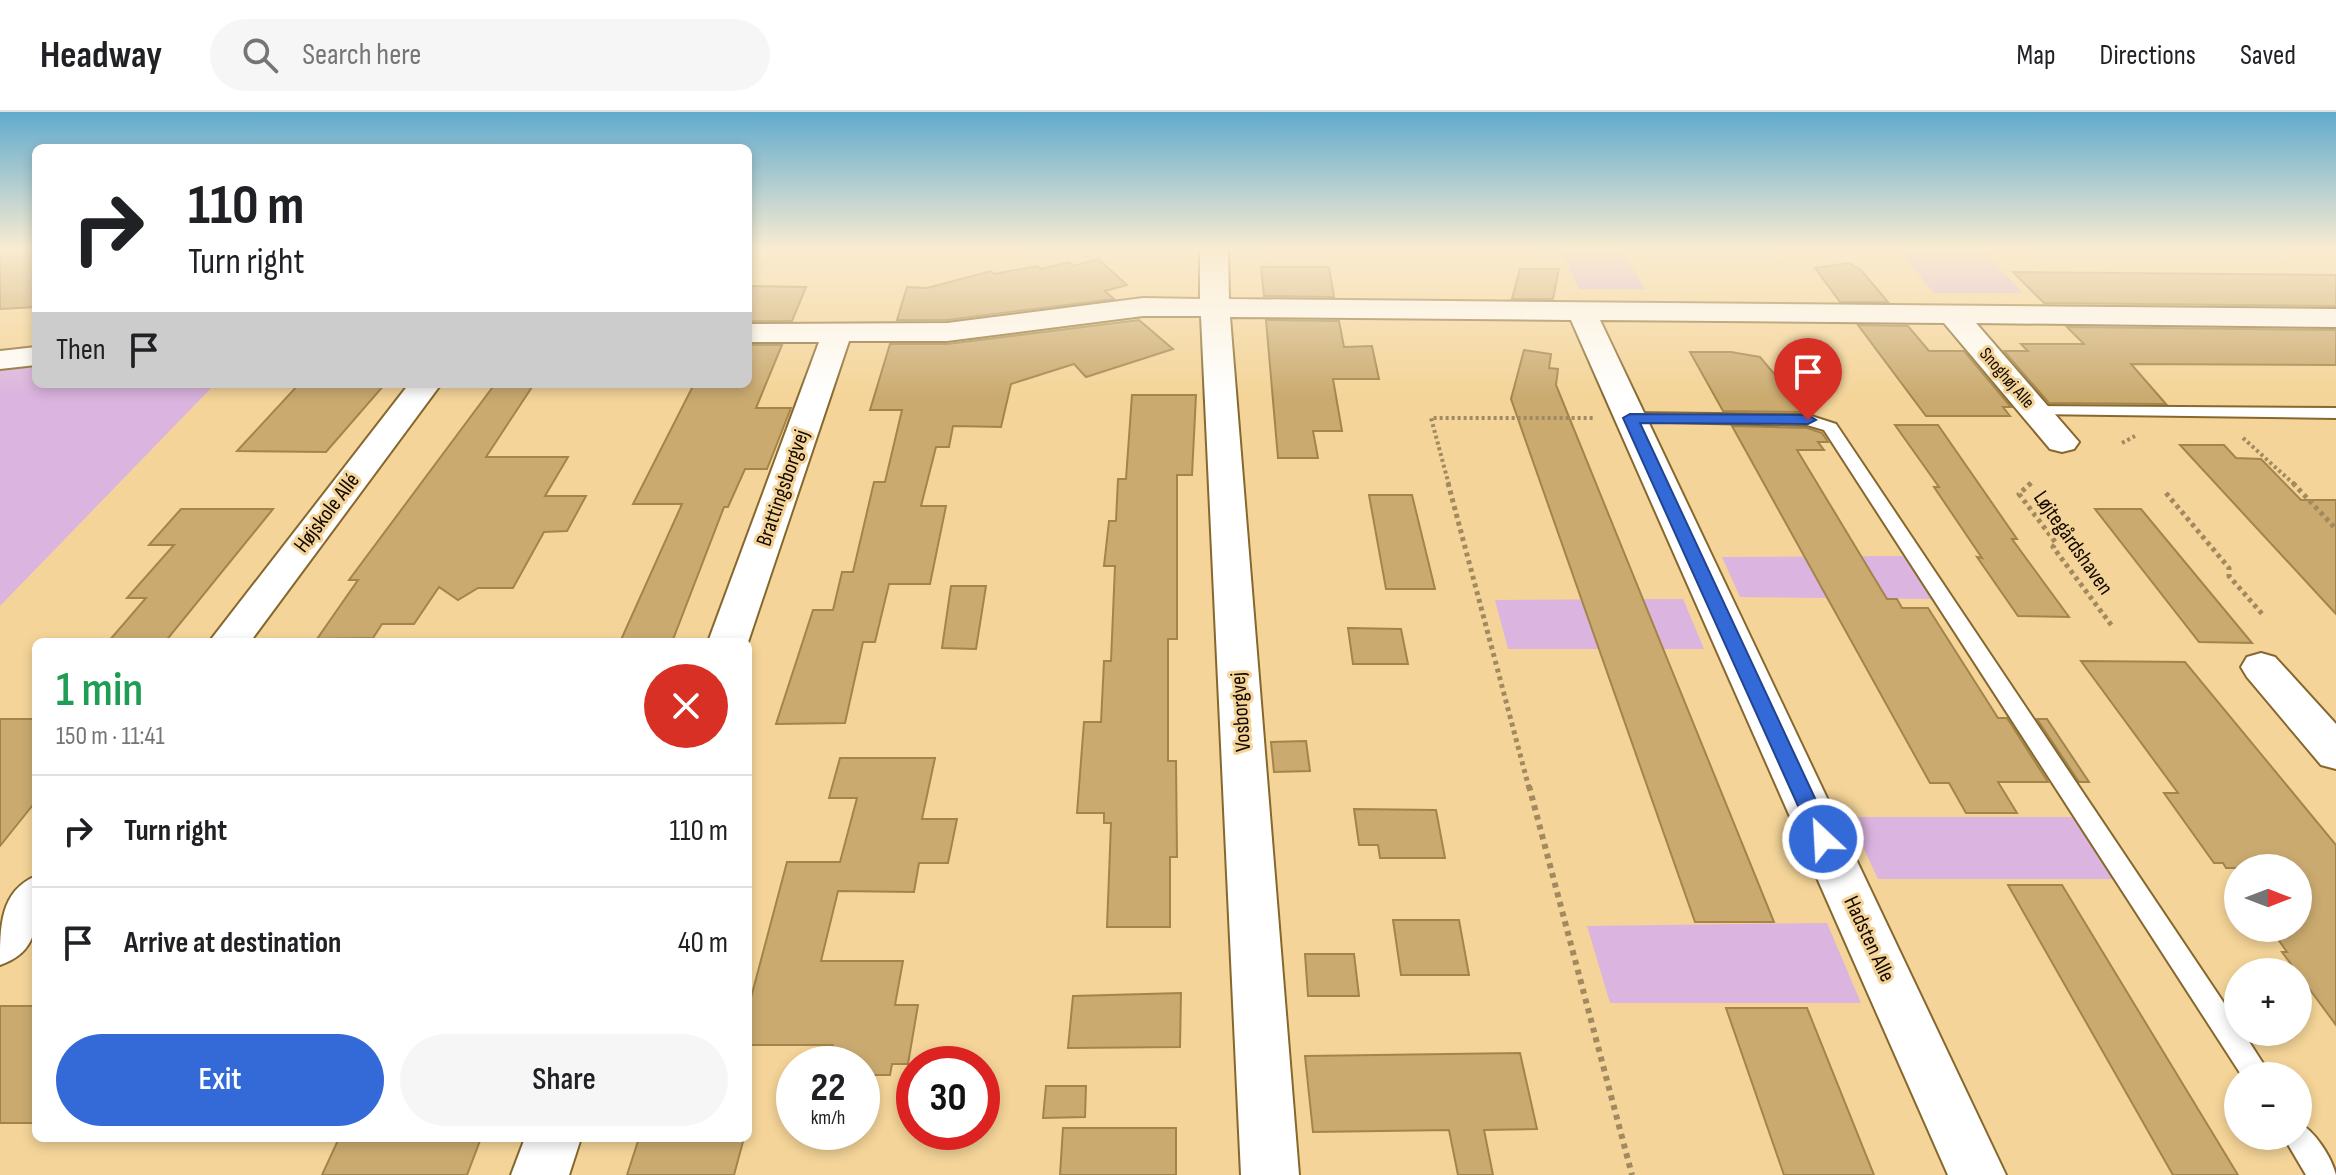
<!DOCTYPE html>
<html lang="en">
<head>
<meta charset="utf-8">
<style>
	:root { --surface:#fff; --page:#f6f6f6; --text:#202124; --muted:#757577; --line:#e0e0e0; --accent:#3469d8 }
	body { margin:0; font-family:"Sofia Sans Condensed",sans-serif; background:var(--page); color:var(--text); height:100vh; display:flex; flex-direction:column; font-size:30px; white-space:nowrap }
	* { box-sizing:border-box; margin:0 }
	p { font-size:26px; color:var(--muted) }
	.icon { flex:none; width:44px; height:44px; fill:none; stroke:currentColor; stroke-width:2; stroke-linecap:round; stroke-linejoin:round }
	.map { position:relative; flex:1; overflow:hidden }
	.side { position:absolute; left:32px; top:526px; width:720px; height:504px; display:flex; flex-direction:column; background:var(--surface); border-radius:12px; box-shadow:0 4px 12px #0003 }
	.side>* { flex:none }
	.top-card { position:absolute; left:32px; top:32px; width:720px; height:244px; border-radius:12px; box-shadow:0 4px 12px #0003; background:#fff; color:var(--text); overflow:hidden }
	.needle { width:52px; rotate:90deg }
	.buttons { position:absolute; left:2224px; top:742px; display:grid; gap:16px }
	.buttons a { display:grid; place-items:center; width:88px; height:88px; border-radius:50%; background:var(--surface); box-shadow:0 4px 12px #0003; font-size:40px }
	.speed { position:absolute; left:776px; top:934px; display:flex; gap:16px; font-size:40px; font-weight:700; text-align:center }
	.speed>* { display:grid; place-content:center; width:104px; height:104px; border-radius:50%; background:var(--surface); box-shadow:0 4px 12px #0003; line-height:1 }
	.speed small { font-size:20px; font-weight:400 }
	.speed .limit { border:12px solid #d22; background:#fff; color:#111 }
	.pin { position:absolute; display:grid; place-items:center; width:68px; height:68px; color:#fff; margin:-82px -34px; border-radius:50% 50% 50% 0; rotate:-45deg; box-shadow:0 0 8px #0007 }
	.pin .icon { rotate:45deg }
	.me { position:absolute; width:88px; margin:-44px; rotate:335deg; stroke-linejoin:round; filter:drop-shadow(0 0 6px #0008) }
	.turn { display:flex; align-items:center; gap:28px; height:168px; padding:0 24px; font-size:36px }
	.turn .icon { width:104px; height:104px; stroke-width:2.5 }
	.turn b { display:block; font-size:56px; line-height:68px }
	.then { display:flex; align-items:center; height:76px; padding:0 24px; background:#0003; gap:16px; font-size:30px }
	.round { display:grid; place-items:center; flex:none; width:84px; height:84px; border-radius:42px; background:var(--page) }
	.head { display:flex; align-items:center; justify-content:space-between; height:136px; padding:0 24px }
	h1 { font-size:48px; font-weight:600; line-height:60px; color:#1e9e55 }
	.primary-button { display:flex; gap:16px; margin-top:auto; padding:16px 24px }
	.primary-button a { flex:1; height:92px; border-radius:48px; background:var(--accent); color:#fff; font-size:32px; font-weight:600; line-height:92px; text-align:center }
	.primary-button a+a { background:var(--page); color:var(--text) }
	ul { padding:0; list-style:none }
	li { display:flex; align-items:center; gap:24px; height:112px; padding:0 24px; border-top:2px solid var(--line) }
	li div { flex:1 }
	li b { display:block; font-size:30px }
	li em { font-style:normal }
	header { display:flex; align-items:center; gap:48px; box-sizing:border-box; height:112px; padding:0 40px; background:var(--surface); border-bottom:2px solid var(--line) }
	header strong { font-size:38px }
	nav { display:flex; gap:44px; margin-inline-start:auto; font-size:28px }
	.search { width:560px; height:72px; background:var(--page); display:flex; align-items:center; gap:20px; box-sizing:border-box; padding:0 28px; border-radius:44px; color:var(--muted); font-size:30px }
	.map>svg:first-child { display:block }
	.green { fill:#dbb4e0 }
	.building { fill:#caaa6f; stroke:#a3854b; stroke-width:2 }
	.lines { fill:none; stroke-linecap:round; stroke-linejoin:round }
	.service-casing { stroke:#86682e; stroke-width:4 }
	.minor-casing { stroke:#86682e; stroke-width:4 }
	.path-far2 { stroke:#a18960; stroke-width:4; stroke-dasharray:3 3; stroke-linecap:butt }
	.path-far1 { stroke:#a18960; stroke-width:5; stroke-dasharray:4 4; stroke-linecap:butt }
	.path { stroke:#a18960; stroke-width:6; stroke-dasharray:5 5; stroke-linecap:butt }
	.service { fill:#fff; fill-rule:evenodd }
	.minor { fill:#fff; fill-rule:evenodd }
	.route { fill:#3469d8; stroke:#22448c; stroke-width:2 }
	.labels { text-anchor:middle; dominant-baseline:central; stroke-width:6; stroke-linejoin:round; paint-order:stroke }
	.far-street-label { font-size:18px; fill:#140900; stroke:#f4d498 }
	.street-label { font-size:22px; fill:#140900; stroke:#f4d498 }
</style>
</head>
<body>
<header>
<strong>Headway</strong>
<div class="search"><svg class="icon" aria-label="search" viewBox="0 0 24 24"><circle cx="10" cy="10" r="6"/><path d="M15 15l6 6"/></svg>Search here</div>
<nav><a>Map</a><a>Directions</a><a>Saved</a></nav>
</header>
<div class="map">
<svg width="2336" height="1063" viewBox="0 0 2336 1063">
	<rect width="100%" height="100%" fill="#f4d498"/>
	<path class="green" d="M1560,136H1621L1645,177H1579Z
		M1896,136H1980L2023,181H1934Z
		M36,254V272H215L0,494V258Z
		M1906,444L1933,487L1740,485L1722,445Z
		M1683,487L1704,537H1508L1495,488Z
		M1849,705H2074L2113,767H1878Z
		M1827,811L1861,891H1610L1587,814Z"/>
	<path class="building" d="M0,136H36V195L0,197Z
		M1098,147L1127,173L1105,179L1114,187L947,208H897L907,175L927,176L991,159L994,162L1037,154L1041,157L1069,150L1073,154Z
		M1849,151L1861,158L1888,190H1840L1815,156Z
		M1261,155H1329L1334,185L1264,184Z
		M1520,157H1559L1553,187H1512Z
		M2013,160L2336,163V194L2044,191Z
		M748,174L806,175L792,209H748Z
		M1139,208L1173,237L1086,265L1074,252L1011,272L1001,315L953,314L949,335H936L921,394H946L930,472H889L875,530H863L845,611L776,612L813,498H833L842,460H853L874,370H885L902,298H870L890,232H947Z
		M1266,208L1339,209L1344,235L1372,234L1379,267H1333L1342,319H1313L1318,346H1278Z
		M1858,213L1908,214L1929,239H1964L2011,295H2003L2010,304H1926Z
		M2067,215L2336,218V253L2131,252L2166,292L2049,291L2004,239H2028L2021,232H2084Z
		M748,233H782L756,296H791L767,357H745L728,395H724L672,530H620L682,392H633L694,272H748Z
		M1524,238L1551,242L1549,256L1558,257L1556,273L1774,810H1695L1511,287Z
		M1690,240H1731L1760,245L1806,300L1723,299Z
		M299,272H385L326,340L237,339Z
		M495,272H534L486,345H568L545,384H586L567,419L544,420L513,476H478L458,488L439,475L414,512H382L373,526L317,527L358,468H349Z
		M1132,283H1196L1192,363H1177V527H1168V649H1176L1177,745H1170V815H1107L1111,711H1104V701H1077L1084,610H1101L1104,549H1111L1115,454H1104L1109,409H1116L1118,367H1126Z
		M1895,313H1938L2017,427H2012L2069,505L2018,504L1977,445L1982,446L1934,375H1939Z
		M1732,314L1807,316L1822,321L1828,330H1818L1824,338H1797L1887,487H1897L1902,496H1928L1998,606H2007L2048,670H1998L2017,701H1966L1949,671H1930Z
		M2180,333H2224L2236,346L2261,347L2301,388H2336V502Z
		M1369,383H1412L1435,477H1386Z
		M181,397H273L165,530H108L146,486H127L174,433H149Z
		M2095,397H2141L2252,531L2199,530Z
		M951,474H986L976,537L942,536Z
		M1348,516L1401,517L1408,552H1353Z
		M2081,549L2185,550L2336,733V913L2282,840H2287L2270,816H2298V756H2226L2223,751H2214L2164,681H2178Z
		M0,607H36V689L0,734Z
		M2037,607H2047L2089,670H2079Z
		M1306,629L1310,659L1274,660L1271,630Z
		M840,646H935L922,707H957L948,751H919L914,780L838,779L821,849H903L895,893H918L908,952H892L890,963H862V952H830L833,933H748V897L787,750H840L857,686H829Z
		M1354,697L1436,698L1445,746H1380L1378,733H1359Z
		M2008,773H2062L2238,1063H2173Z
		M1393,808H1459L1469,863H1401Z
		M1305,842H1354L1359,884H1308Z
		M1181,881L1180,935L1068,936L1073,884Z
		M0,894H36V1011H0Z
		M1726,896H1807L1874,1063H1784Z
		M1520,941L1537,1017L1484,1018L1493,1063H1458L1449,1018L1313,1020L1305,944Z
		M1046,974H1086L1085,1005L1043,1006Z
		M1063,1016H1176V1063H1060Z
		M339,1026H481L467,1063H322Z
		M639,1026H744L734,1063H627Z"/>
	<g class="lines">
		<defs>
			<path id="service" d="M2035,294L2336,296V306L2029,302L2027,299Z
				M1630,301L1808,303L1836,312L2238,912V920H2243L2271,964H2242L1824,318L1807,313L1624,309V303Z
				M2298,1011C2314,1017 2332,1046 2336,1063H2306L2283,1024H2298Z"/>
			<path id="minor" d="M1200,136H1228L1229,187L2336,197V215L1976,211L2079,330L2074,337L2062,340L2050,337L1944,211L1600,208L2006,1063H1948L1571,208L1230,205L1299,1063H1241L1201,204H1143L947,229H849L748,530H708L819,230H748V212L947,211L1143,186L1200,187Z
				M36,235V253L0,257V239Z
				M409,272H441L250,530H209Z
				M2261,541L2275,545L2336,612V657L2321,653L2247,565L2241,555L2247,545Z
				M36,764C36,803 44,838 0,853C0,814 0,779 36,764Z
				M525,1026H581L569,1063H511Z"/>
		</defs>
		<use href="#service" class="service-casing"/>
		<use href="#minor" class="minor-casing"/>
		<path class="path-far2" d="M2243,326L2295,373
			M2122,331L2135,324
			M1449,373L1431,306H1593
			M2029,373L2033,369"/>
		<path class="path-far1" d="M1448,371L1529,676
			M2031,371L2019,382L2056,431L2053,435L2112,514
			M2293,371L2336,417
			M2166,381L2229,456V464L2263,503"/>
		<path class="path" d="M1529,674L1632,1063"/>
		<use href="#service" class="service"/>
		<use href="#minor" class="minor"/>
	</g>
	<linearGradient id="sky" x2="0" y2="1"><stop stop-color="#61abce"/><stop offset="0.48" stop-color="#faecd1"/><stop offset="1" stop-color="#faecd1" stop-opacity="0"/></linearGradient>
	<rect width="2336" height="285" fill="url(#sky)"/>
	<path class="route" d="M1630,302L1808,303L1816,308L1808,312L1640,311L1834,727L1831,733L1823,735L1816,733L1813,727L1623,306Z"/>
	<g class="labels">
		<g class="far-street-label">
			<text transform="translate(2007 266) rotate(49)">Snoghøj Alle</text>
		</g>
		<g class="street-label">
			<text transform="translate(783 376) rotate(-71)">Brattingsborgvej</text>
			<text transform="translate(327 401) rotate(-53)">Højskole Allé</text>
			<text transform="translate(2073 431) rotate(55)">Løjtegårdshaven</text>
			<text transform="translate(1241 600) rotate(-94)">Vosborgvej</text>
			<text transform="translate(1869 827) rotate(65)">Hadsten Alle</text>
		</g>
	</g>
</svg>
<div class="buttons">
<a><svg class="needle" viewBox="-14 -14 28 28"><path d="M0-13l5 13h-10z" fill="#e53935"/><path d="M0 13l5-13h-10z" fill="#757577"/></svg></a>
<a>+</a>
<a>−</a>
</div>
<div class="speed"><div>22<small>km/h</small></div><div class="limit">30</div></div>
<div class="pin" style="left:1808px;top:308px;background:#d93025"><svg class="icon" aria-label="arrive" viewBox="0 0 24 24"><path d="M6 21V4h12l-3 4 3 4H6"/></svg></div>
<svg class="me" style="left:1823px;top:727px" viewBox="-20 -20 40 40"><circle r="17" fill="#3469d8" stroke="#fff" stroke-width="3"/><path d="M0-11L8 9 0 5-8 9z" fill="#fff"/></svg>
<div class="top-card">
<div class="turn"><svg class="icon" aria-label="right" viewBox="0 0 24 24"><path d="M7 20v-9h11M14 6l5 5-5 5"/></svg><div><b>110 m</b>Turn right</div></div>
<div class="then">Then<svg class="icon" aria-label="arrive" viewBox="0 0 24 24"><path d="M6 21V4h12l-3 4 3 4H6"/></svg></div>
</div>
<section class="side">
<div class="head"><div><h1>1 min</h1><p>150 m · 11:41</p></div><a class="round" style="background:#d93025;color:#fff"><svg class="icon" aria-label="close" viewBox="0 0 24 24"><path d="M6 6l12 12M18 6L6 18"/></svg></a></div>
<ul>
<li><svg class="icon" aria-label="right" viewBox="0 0 24 24"><path d="M7 20v-9h11M14 6l5 5-5 5"/></svg><div><b>Turn right</b></div><em>110 m</em></li>
<li><svg class="icon" aria-label="arrive" viewBox="0 0 24 24"><path d="M6 21V4h12l-3 4 3 4H6"/></svg><div><b>Arrive at destination</b></div><em>40 m</em></li>
</ul>
<div class="primary-button"><a>Exit</a><a>Share</a></div>
</section>
</div>
</body>
</html>
